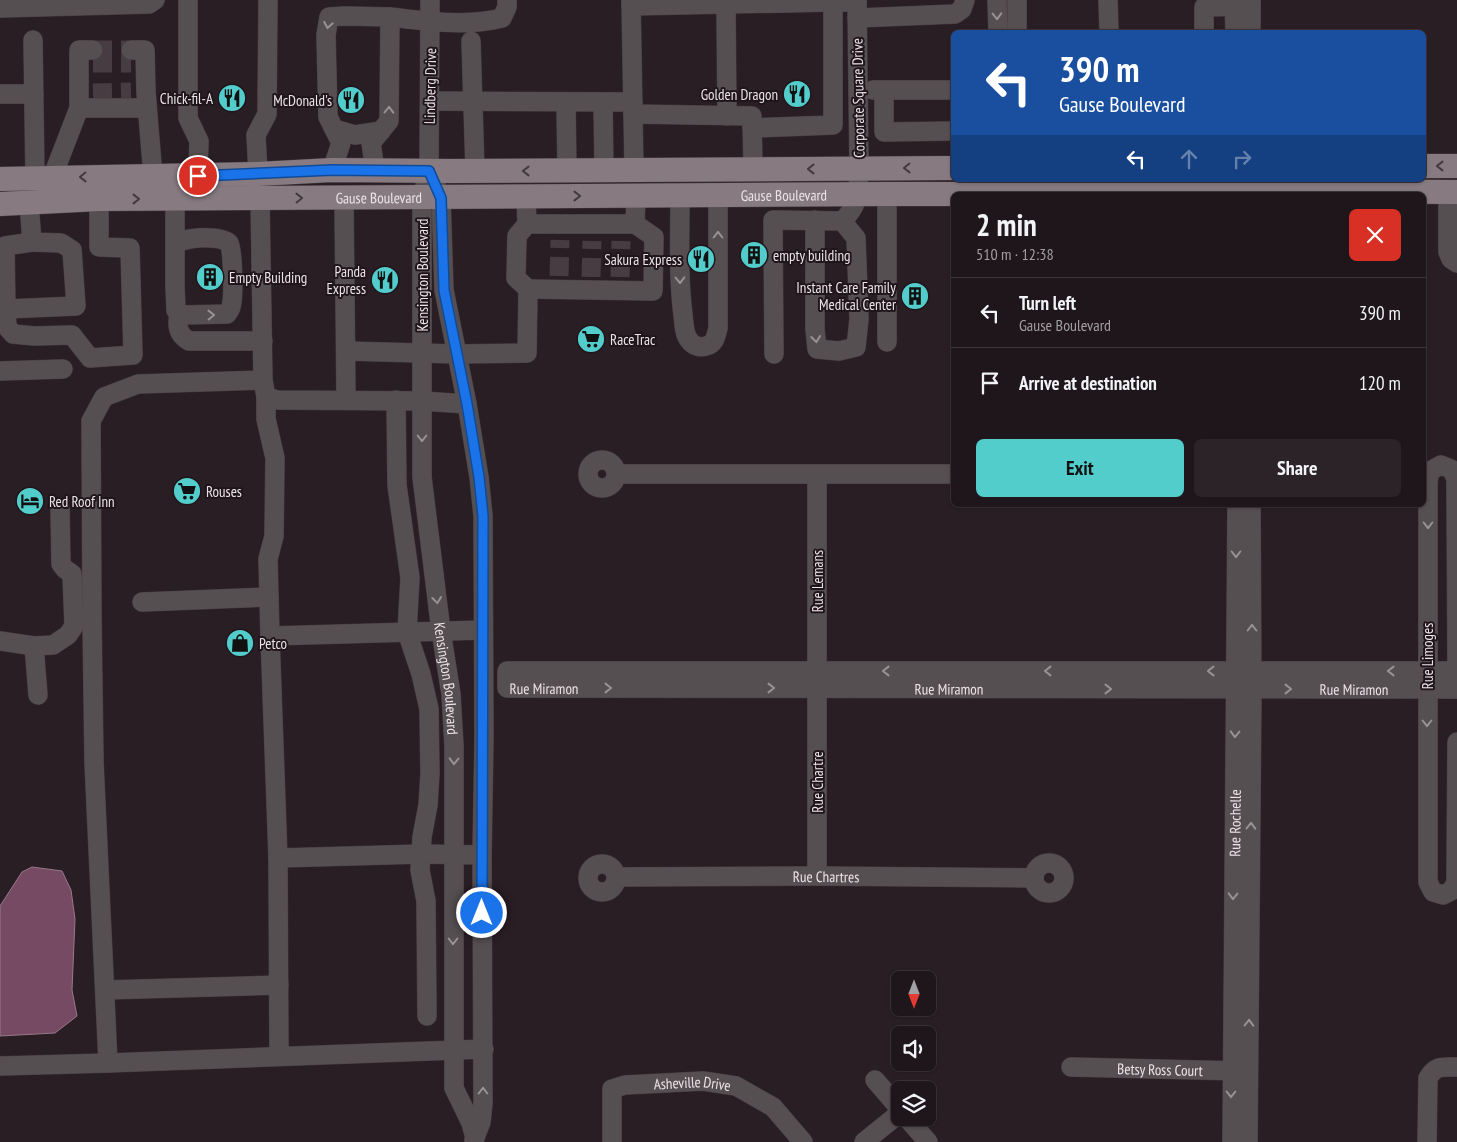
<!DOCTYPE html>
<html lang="en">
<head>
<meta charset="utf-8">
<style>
	:root { --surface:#1f161b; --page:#2c2328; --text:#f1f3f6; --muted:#a19fa3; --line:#3c353a; --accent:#53cdcb }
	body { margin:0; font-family:"PT Sans Narrow",sans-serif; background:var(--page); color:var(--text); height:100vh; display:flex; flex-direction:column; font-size:19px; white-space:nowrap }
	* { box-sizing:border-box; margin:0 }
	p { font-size:16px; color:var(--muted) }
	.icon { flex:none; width:28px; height:28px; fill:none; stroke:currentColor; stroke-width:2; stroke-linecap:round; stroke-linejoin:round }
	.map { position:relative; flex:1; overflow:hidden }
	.drawer { position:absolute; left:951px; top:192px; width:475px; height:315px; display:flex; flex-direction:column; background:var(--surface); border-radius:8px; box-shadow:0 1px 4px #0004,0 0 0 1px var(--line) }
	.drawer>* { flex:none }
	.hud { position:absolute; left:951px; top:30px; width:475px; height:152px; border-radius:8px; box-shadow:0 1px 4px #0004,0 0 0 1px var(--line); background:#1a4fa0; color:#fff; overflow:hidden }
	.needle { width:32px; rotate:180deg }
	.buttons { position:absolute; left:891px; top:971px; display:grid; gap:10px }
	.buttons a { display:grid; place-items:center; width:45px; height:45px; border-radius:8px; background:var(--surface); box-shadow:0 1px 4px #0004,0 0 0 1px var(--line); font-size:25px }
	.pin { position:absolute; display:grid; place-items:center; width:42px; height:42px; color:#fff; margin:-21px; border:2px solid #fff; border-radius:50%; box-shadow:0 1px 5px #0007 }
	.me { position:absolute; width:55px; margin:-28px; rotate:0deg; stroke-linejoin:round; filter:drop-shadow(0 0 4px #0008) }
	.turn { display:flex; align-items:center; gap:18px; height:105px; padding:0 25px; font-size:22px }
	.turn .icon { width:65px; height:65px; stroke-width:2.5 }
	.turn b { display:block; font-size:35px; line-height:42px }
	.lanes { display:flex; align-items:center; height:48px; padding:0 25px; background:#0003; justify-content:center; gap:25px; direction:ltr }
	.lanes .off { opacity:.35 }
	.round { display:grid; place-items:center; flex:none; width:52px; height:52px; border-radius:8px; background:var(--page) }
	.summary { display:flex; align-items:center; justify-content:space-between; height:85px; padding:0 25px }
	h1 { font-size:30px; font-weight:800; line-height:38px }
	.cta { display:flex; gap:10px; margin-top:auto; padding:10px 25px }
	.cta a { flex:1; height:58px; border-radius:8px; background:var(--accent); color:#111; font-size:20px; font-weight:800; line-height:58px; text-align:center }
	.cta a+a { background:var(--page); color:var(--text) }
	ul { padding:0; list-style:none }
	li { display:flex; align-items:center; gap:15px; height:70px; padding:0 25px; border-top:1px solid var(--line) }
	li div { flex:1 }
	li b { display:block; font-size:19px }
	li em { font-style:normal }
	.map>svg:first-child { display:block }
	.water { fill:#764a63; stroke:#99788b }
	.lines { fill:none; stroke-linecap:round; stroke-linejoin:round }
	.minor-tunnel { stroke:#463c41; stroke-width:19; stroke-dasharray:19 9; stroke-linecap:butt }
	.minor-casing { stroke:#443a3f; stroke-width:20 }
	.major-casing { stroke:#443a3f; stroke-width:25 }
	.minor { stroke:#554f52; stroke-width:19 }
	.major { stroke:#877b81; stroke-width:24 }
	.oneway { stroke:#989295 }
	.oneway2 { stroke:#44393f }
	.route-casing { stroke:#114b97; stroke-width:12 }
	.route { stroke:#1a73e8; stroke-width:9 }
	.labels { text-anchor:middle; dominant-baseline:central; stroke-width:4; stroke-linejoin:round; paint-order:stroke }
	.street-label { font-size:15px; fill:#ebe3e7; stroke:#20151b }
	.poi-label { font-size:15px; fill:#ebe3e7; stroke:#20151b; text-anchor:end }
</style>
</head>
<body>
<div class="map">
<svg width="1457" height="1142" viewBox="0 0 1457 1142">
	<rect width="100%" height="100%" fill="#291e24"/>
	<path class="water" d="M32,867L62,871L71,890L75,919L72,990L77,1016L55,1033L0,1036V906L22,872Z"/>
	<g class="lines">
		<path class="minor-tunnel" d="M93,50H131
			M93,63H131
			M93,93L131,92
			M559,276L560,240
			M591,277L592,241
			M620,277L621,241"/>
		<defs>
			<g id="minor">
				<path d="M188,0V118L199,141L198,175"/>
				<path id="s1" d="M430,0L429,171L422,197V477L441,631L451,694L454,746V1088L471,1123L475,1138"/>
				<path d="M631,0L634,170"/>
				<path d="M997,0L998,32"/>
				<path d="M1017,0V32"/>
				<path d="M1108,0L1109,32"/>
				<path d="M1234,0L1235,32"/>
				<path d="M726,4L727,116"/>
				<path d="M631,6L833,2"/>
				<path d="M0,8L149,4L155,0"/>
				<path d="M390,17C426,21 466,27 502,18L507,7V0"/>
				<path d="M857,18L955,14L962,9L965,0"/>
				<path d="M1204,32V7L1251,6"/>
				<path d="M1251,32V0"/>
				<path d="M33,40L35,178"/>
				<path d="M471,41L475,171"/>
				<path d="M131,50H145L146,92L153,176"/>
				<path d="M873,90H954"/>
				<path d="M884,90V132L954,131"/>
				<path d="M0,94H34"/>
				<path d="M430,101L633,102"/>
				<path d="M566,102L567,171"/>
				<path d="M603,102L604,170"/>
				<path d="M79,108H147"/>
				<path d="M633,114L752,116L753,169"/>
				<path d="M752,128L833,125V2H857"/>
				<path d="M334,129L355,135L381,131"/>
				<path d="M332,170L341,143L328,117L326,35L329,17L345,16L390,17L389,121L371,143L375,170"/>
				<path d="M258,174L256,135L267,114L268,0"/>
				<path d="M52,178L79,108V50H93"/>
				<path d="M436,186L441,198L444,290L467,404L479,477L483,516L484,738L482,855L483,1103L481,1122L474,1140"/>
				<path d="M1448,192V252L1451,259L1457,263"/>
				<path d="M680,196C680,236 678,275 683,315C684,323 684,334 689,340C693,346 700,348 706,346C715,344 716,336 718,328V196"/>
				<path d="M344,198L346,400"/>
				<path d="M260,199L263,380L266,397L277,400L422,401L467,404"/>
				<path d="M29,203L32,242L61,243L72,250L76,306L6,309L7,327L13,334L34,336L72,335L90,358L133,355L130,248L99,247V199"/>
				<path d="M815,220V329L817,349L839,351L856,347L859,319L856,238L842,221"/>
				<path d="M527,224H635"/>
				<path d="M175,246C182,236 220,235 229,243C233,251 234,297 231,307C230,310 229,311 227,314L182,315L176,310L175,287V199"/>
				<path d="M528,289L653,291L654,237L635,224L636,196"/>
				<path d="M0,309H6L5,246L32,242"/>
				<path d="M179,313C177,326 177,334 189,341H263"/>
				<path d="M887,342V194"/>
				<path d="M346,351L457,354L527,353L528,289L516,278L517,236L527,224L526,197"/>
				<path d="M774,354L773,220L842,221C860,205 858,191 859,168L857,0"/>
				<path d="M0,371L63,369"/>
				<path d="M266,397V419L275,458L274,536L268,559L270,636"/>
				<path d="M396,400L397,485L410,578L407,632L421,674L429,709L430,773L428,805L422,837L420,870L426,901L427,1016"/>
				<circle cx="602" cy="474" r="14"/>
				<path d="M617,474H954"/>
				<path d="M142,602L269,597"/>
				<path d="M0,641L34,646L53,645L68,635L74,626L72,574L65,569L61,564L60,508"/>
				<path d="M34,646L38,695"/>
				<path d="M1457,667L1456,478L1451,469L1441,465L1430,471L1428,481V882L1433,892L1443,895L1451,891L1456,883L1457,742"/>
				<path id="s2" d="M1457,671H507V688L1457,689"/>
				<path d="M278,858L422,854L482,855"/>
				<circle cx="1049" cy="878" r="15"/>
				<circle cx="602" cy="878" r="14"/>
				<path d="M817,876V474"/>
				<path id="s3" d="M617,877L817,876L1034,878"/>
				<path d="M105,990L279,985"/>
				<path d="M279,1056L278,858L270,636L483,630"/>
				<path d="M108,1063L94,762L92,618L91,421L104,397L138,384L263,380"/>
				<path d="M0,1066L108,1063L484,1049"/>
				<path id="s4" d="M1071,1067L1242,1071"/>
				<path d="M875,1080L900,1109"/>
				<path d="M907,1118L928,1142"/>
				<path id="s5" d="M612,1142V1089L625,1085L703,1081L736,1086L773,1107L803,1142"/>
				<path d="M864,1142L900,1113"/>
				<path id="s6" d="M1232,1142L1237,505"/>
				<path d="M1248,1142L1252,689L1251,505"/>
				<path d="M1427,1142L1428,1078C1436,1065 1442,1067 1457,1067"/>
			</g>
			<g id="major">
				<path d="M1424,166H1457"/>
				<path d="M0,179L258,174L332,170L452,171L954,168"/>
				<path id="s7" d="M0,204L99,199L887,194H1233L1250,191L1457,192"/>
			</g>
		</defs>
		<use href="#minor" class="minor-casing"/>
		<use href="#major" class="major-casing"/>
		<use href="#minor" class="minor"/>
		<use href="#major" class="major"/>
	</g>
	<defs><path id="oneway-chevron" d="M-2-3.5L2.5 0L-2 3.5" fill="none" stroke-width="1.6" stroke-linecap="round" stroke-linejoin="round" transform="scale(1.25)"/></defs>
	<g class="oneway">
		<use href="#oneway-chevron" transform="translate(997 16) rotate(89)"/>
		<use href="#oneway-chevron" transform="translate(328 25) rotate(100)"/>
		<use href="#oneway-chevron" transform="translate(389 110) rotate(-89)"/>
		<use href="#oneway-chevron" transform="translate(718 235) rotate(-90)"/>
		<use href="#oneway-chevron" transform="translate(680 280) rotate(89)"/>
		<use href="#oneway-chevron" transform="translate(211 315) rotate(-1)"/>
		<use href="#oneway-chevron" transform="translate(816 339) rotate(83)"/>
		<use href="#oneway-chevron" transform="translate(422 438) rotate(90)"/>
		<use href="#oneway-chevron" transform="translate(1428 525) rotate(90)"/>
		<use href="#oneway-chevron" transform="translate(1236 554) rotate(90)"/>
		<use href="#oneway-chevron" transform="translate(437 600) rotate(83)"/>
		<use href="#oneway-chevron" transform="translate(1252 628) rotate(-90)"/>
		<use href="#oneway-chevron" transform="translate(886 671) rotate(-180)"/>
		<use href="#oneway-chevron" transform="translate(1048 671) rotate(-180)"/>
		<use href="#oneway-chevron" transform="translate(1211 671) rotate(-180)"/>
		<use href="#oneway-chevron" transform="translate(1391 671) rotate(-180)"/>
		<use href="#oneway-chevron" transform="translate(608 688)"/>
		<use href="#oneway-chevron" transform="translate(771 688)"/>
		<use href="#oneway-chevron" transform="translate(1108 689)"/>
		<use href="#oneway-chevron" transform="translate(1288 689)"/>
		<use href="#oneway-chevron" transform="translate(1427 723) rotate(90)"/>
		<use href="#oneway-chevron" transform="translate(1235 734) rotate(91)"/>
		<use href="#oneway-chevron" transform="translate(454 761) rotate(91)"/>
		<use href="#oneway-chevron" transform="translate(1251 826) rotate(-89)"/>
		<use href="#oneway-chevron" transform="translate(1233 896) rotate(91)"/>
		<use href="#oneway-chevron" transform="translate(453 941) rotate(90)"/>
		<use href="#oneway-chevron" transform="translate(1249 1023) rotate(-89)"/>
		<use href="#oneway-chevron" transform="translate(483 1091) rotate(-90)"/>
		<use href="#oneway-chevron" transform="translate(1231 1094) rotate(90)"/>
	</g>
	<g class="oneway2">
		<use href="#oneway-chevron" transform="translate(1440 166) rotate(180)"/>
		<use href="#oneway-chevron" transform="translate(907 168) rotate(179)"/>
		<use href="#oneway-chevron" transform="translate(811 169) rotate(180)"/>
		<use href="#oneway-chevron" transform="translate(526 171) rotate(180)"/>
		<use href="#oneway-chevron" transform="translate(83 177) rotate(179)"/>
		<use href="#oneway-chevron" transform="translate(577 196)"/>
		<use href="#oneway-chevron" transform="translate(299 198) rotate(-1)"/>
		<use href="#oneway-chevron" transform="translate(136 199)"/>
	</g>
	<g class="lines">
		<defs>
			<path id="route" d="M198,176L332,170L429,171L441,198L444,290L467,404L479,477L483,516L482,913"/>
		</defs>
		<use href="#route" class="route-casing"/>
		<use href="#route" class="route"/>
	</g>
	<defs>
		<symbol id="restaurant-disc" viewBox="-11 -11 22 22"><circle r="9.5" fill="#53cdcb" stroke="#20151b"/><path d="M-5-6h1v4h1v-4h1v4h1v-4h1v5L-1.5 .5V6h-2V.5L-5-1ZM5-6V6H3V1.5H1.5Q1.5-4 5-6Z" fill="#111"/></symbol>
		<symbol id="building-disc" viewBox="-11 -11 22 22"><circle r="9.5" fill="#53cdcb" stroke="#20151b"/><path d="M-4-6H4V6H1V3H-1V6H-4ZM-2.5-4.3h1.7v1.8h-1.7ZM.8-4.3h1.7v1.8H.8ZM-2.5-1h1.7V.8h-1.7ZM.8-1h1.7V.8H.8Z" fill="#111"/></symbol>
		<symbol id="supermarket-disc" viewBox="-11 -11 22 22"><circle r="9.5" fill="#53cdcb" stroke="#20151b"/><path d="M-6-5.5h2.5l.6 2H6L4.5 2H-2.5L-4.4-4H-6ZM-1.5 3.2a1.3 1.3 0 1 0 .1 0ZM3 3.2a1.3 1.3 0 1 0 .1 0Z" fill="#111"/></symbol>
		<symbol id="hotel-disc" viewBox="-11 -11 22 22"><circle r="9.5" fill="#53cdcb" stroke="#20151b"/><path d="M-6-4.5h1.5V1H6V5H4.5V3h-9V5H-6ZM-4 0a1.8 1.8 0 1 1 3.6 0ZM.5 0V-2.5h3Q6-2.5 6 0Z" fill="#111"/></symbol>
		<symbol id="shop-disc" viewBox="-11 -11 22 22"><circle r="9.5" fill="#53cdcb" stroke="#20151b"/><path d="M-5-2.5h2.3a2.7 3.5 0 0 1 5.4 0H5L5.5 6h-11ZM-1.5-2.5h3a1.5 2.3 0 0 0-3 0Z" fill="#111"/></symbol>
	</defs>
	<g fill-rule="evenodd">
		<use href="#restaurant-disc" x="781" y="78" width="32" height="32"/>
		<use href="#restaurant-disc" x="216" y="82" width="32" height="32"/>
		<use href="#restaurant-disc" x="335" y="84" width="32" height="32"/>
		<use href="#building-disc" x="738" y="239" width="32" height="32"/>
		<use href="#restaurant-disc" x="685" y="243" width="32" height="32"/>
		<use href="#building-disc" x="194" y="261" width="32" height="32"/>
		<use href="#restaurant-disc" x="369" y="264" width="32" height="32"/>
		<use href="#building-disc" x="899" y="280" width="32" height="32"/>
		<use href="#supermarket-disc" x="575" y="323" width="32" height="32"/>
		<use href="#supermarket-disc" x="171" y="475" width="32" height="32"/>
		<use href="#hotel-disc" x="14" y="485" width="32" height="32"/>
		<use href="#shop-disc" x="224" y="627" width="32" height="32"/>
	</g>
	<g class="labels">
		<g class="street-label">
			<text transform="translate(430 86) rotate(-89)">Lindberg Drive</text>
			<text transform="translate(858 98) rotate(-91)">Corporate Square Drive</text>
			<text stroke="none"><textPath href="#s7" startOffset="784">Gause Boulevard</textPath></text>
			<text stroke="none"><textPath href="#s7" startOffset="379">Gause Boulevard</textPath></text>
			<text transform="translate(422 275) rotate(-90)">Kensington Boulevard</text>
			<text transform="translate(817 581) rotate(-90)">Rue Lemans</text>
			<text transform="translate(1427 656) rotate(-90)">Rue Limoges</text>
			<text stroke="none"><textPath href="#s1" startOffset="681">Kensington Boulevard</textPath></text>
			<text stroke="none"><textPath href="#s2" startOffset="1004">Rue Miramon</textPath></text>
			<text stroke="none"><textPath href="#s2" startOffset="1409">Rue Miramon</textPath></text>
			<text stroke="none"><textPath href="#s2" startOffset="1814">Rue Miramon</textPath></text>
			<text transform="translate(817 782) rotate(-90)">Rue Chartre</text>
			<text stroke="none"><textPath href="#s6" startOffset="319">Rue Rochelle</textPath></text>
			<text stroke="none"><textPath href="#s3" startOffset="209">Rue Chartres</textPath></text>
			<text stroke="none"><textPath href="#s4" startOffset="89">Betsy Ross Court</textPath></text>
			<text stroke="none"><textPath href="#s5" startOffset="134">Asheville Drive</textPath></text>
		</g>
		<g class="poi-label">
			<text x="778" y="94">Golden Dragon</text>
			<text x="213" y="98">Chick-fil-A</text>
			<text x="332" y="100">McDonald's</text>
			<text x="773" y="255" text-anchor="start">empty building</text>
			<text x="682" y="259">Sakura Express</text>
			<text x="366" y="271">Panda<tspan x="366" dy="17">Express</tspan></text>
			<text x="229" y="277" text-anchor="start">Empty Building</text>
			<text x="896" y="287">Instant Care Family<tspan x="896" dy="17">Medical Center</tspan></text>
			<text x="610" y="339" text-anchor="start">RaceTrac</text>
			<text x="206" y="491" text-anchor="start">Rouses</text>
			<text x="49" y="501" text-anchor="start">Red Roof Inn</text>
			<text x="259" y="643" text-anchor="start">Petco</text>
		</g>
	</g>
</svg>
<div class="buttons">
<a><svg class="needle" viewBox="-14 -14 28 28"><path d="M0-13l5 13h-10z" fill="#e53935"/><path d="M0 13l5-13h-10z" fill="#a19fa3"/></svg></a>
<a><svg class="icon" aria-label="sound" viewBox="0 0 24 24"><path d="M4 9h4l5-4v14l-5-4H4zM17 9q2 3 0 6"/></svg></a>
<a><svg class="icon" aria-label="layers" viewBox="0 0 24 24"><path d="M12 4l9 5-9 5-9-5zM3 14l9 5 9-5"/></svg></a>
</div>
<div class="pin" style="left:198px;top:176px;background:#d93025"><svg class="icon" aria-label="arrive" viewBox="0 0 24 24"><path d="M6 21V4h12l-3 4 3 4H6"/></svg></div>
<svg class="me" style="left:482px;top:913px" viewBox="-20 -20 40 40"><circle r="17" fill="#1a73e8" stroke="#fff" stroke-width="3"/><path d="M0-11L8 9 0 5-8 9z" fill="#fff"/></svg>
<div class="hud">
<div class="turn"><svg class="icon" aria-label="left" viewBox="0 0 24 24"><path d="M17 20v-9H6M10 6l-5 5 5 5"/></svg><div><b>390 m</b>Gause Boulevard</div></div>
<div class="lanes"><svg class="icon" aria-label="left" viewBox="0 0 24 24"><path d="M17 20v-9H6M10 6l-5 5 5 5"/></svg><svg class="icon off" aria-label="ahead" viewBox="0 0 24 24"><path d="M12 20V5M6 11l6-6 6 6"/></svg><svg class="icon off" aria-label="right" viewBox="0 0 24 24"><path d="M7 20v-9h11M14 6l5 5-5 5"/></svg></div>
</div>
<section class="drawer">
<div class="summary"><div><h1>2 min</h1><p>510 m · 12:38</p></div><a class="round" style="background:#d93025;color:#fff"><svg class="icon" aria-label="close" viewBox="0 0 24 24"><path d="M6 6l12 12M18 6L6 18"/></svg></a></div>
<ul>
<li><svg class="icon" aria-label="left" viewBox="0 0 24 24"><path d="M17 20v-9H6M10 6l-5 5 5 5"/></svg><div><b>Turn left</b><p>Gause Boulevard</p></div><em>390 m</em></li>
<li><svg class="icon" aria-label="arrive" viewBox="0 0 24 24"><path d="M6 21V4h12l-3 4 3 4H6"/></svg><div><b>Arrive at destination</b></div><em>120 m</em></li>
</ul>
<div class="cta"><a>Exit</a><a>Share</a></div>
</section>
</div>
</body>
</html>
